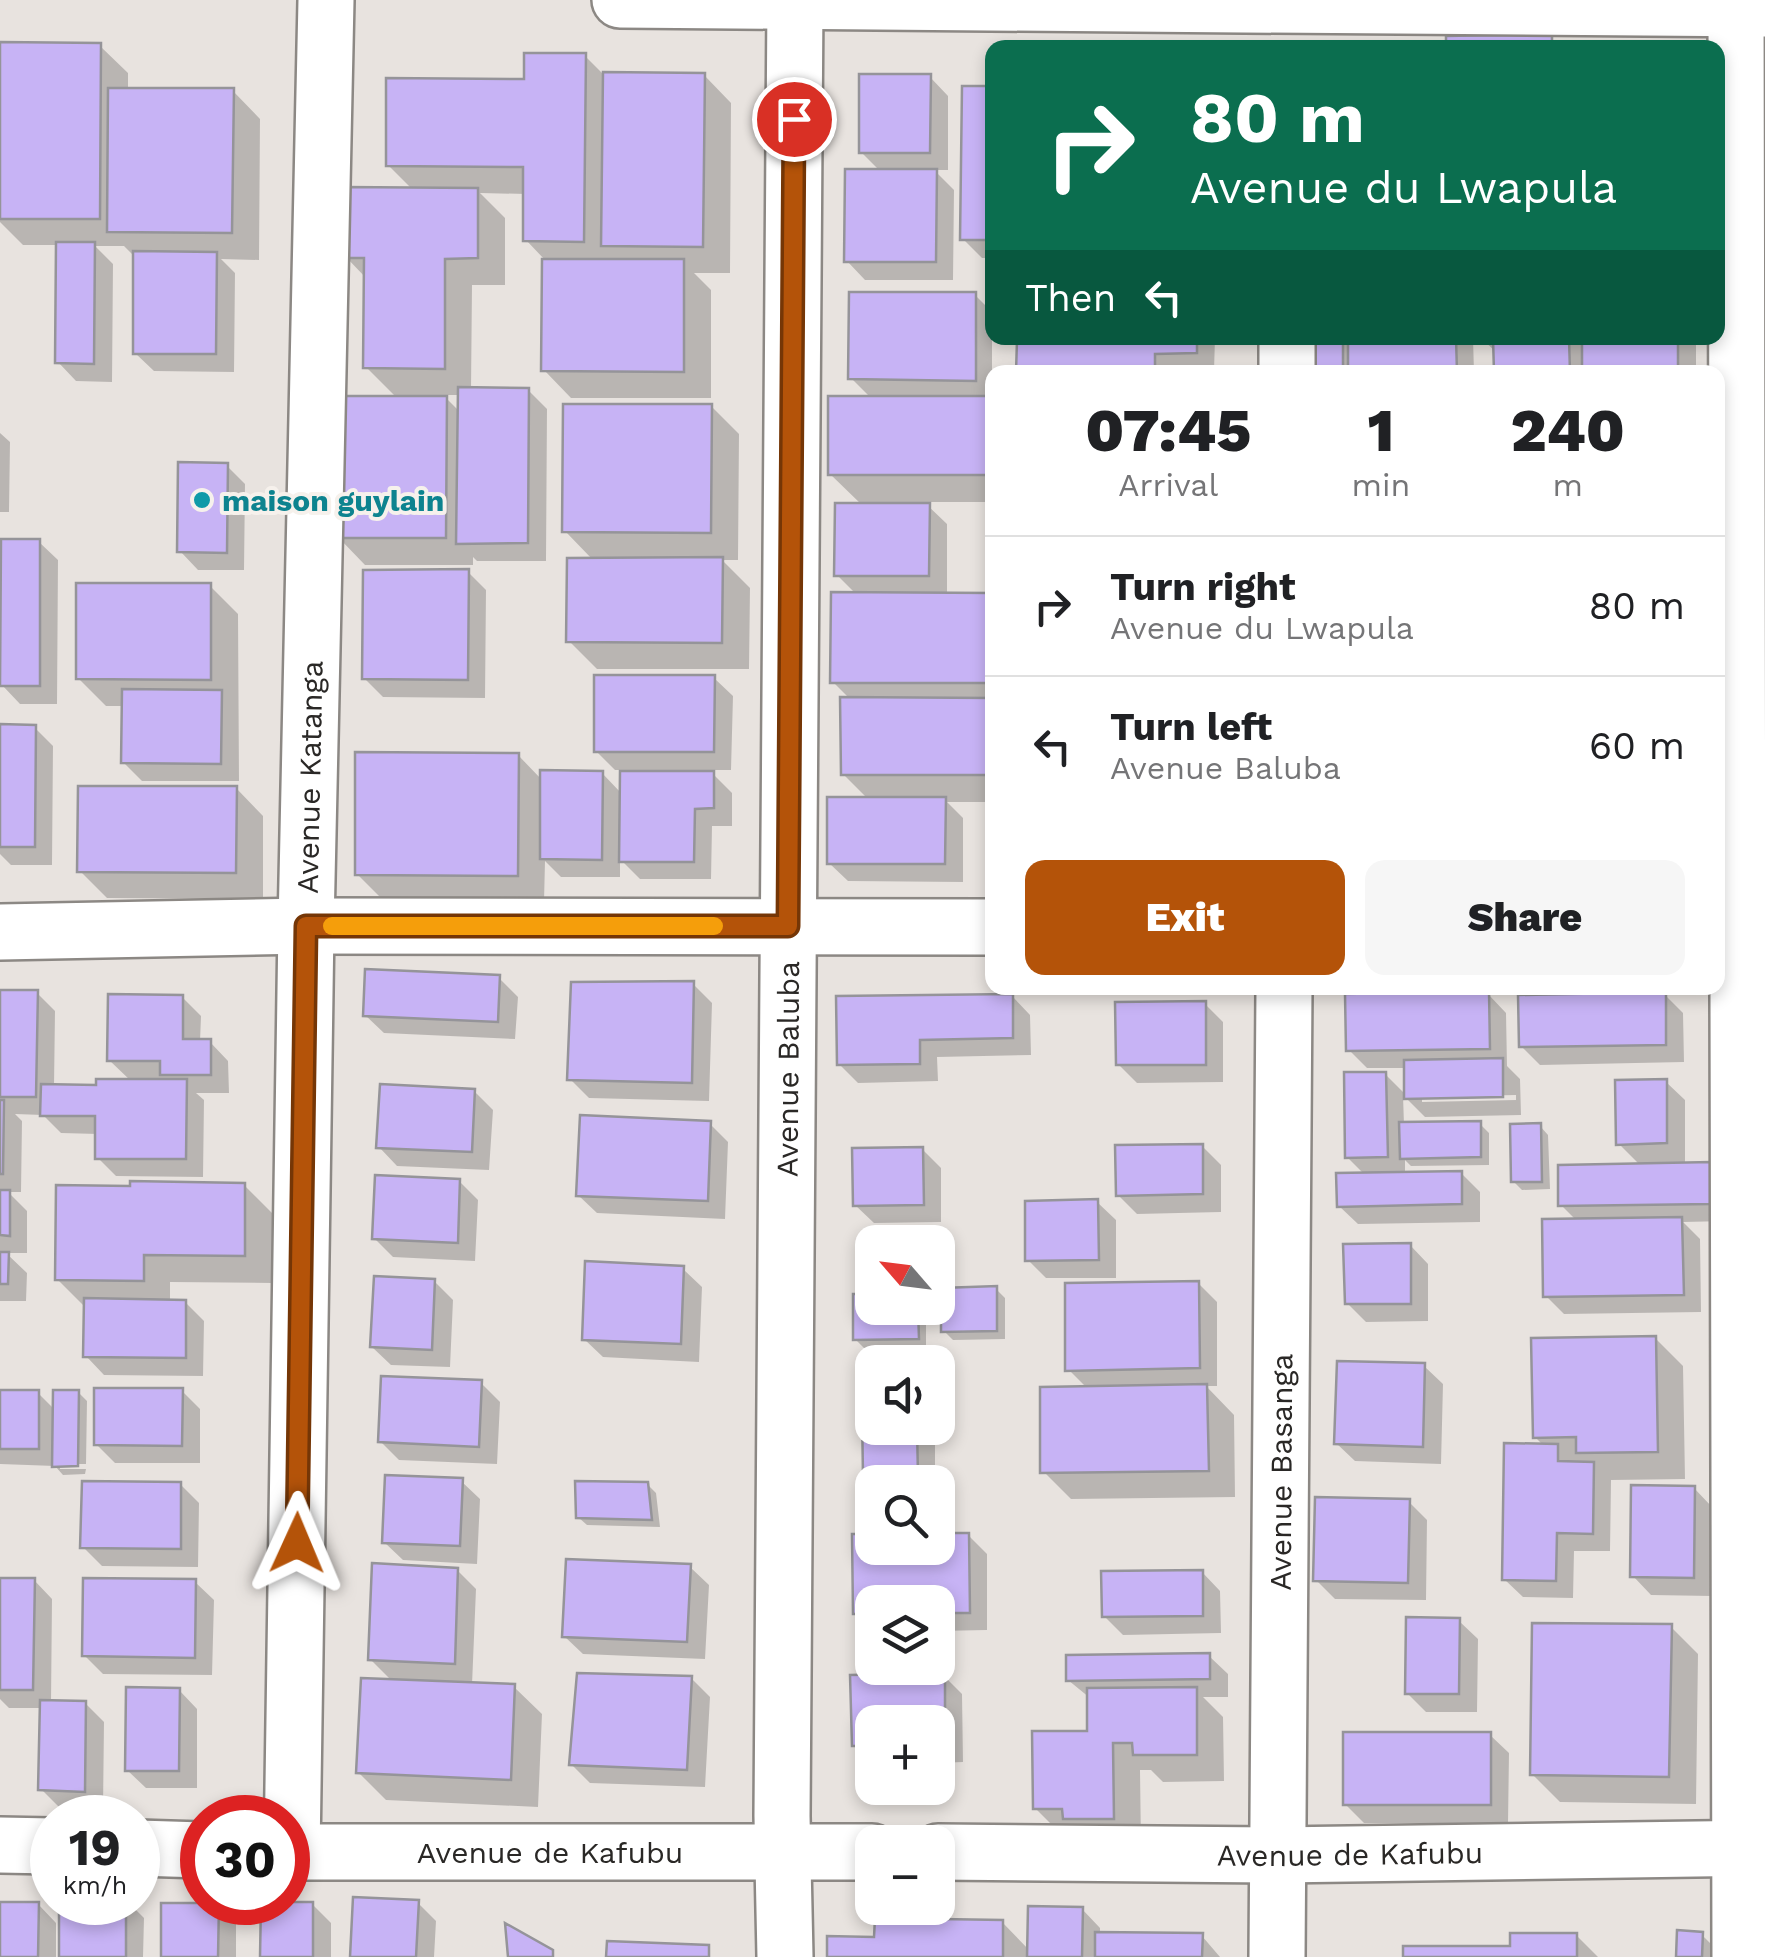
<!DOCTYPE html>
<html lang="en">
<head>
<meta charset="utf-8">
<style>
	:root { --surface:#fff; --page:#f6f6f6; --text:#202124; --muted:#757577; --line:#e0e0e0; --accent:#b45309 }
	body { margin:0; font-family:"Work Sans",sans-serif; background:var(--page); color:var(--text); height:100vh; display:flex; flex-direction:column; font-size:38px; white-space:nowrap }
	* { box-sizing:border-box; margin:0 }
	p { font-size:32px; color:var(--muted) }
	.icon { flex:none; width:55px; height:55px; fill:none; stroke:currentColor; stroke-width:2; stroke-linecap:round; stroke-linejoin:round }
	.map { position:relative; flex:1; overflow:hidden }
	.details { position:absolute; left:985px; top:365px; width:740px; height:630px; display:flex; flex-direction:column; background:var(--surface); border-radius:20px; box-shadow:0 5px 15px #0003 }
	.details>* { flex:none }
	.guide { position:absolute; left:985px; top:40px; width:740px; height:305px; border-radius:20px; box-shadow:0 5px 15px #0003; background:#0b6e4f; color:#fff; overflow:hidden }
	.needle { width:65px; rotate:298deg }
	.fabs { position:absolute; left:855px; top:1225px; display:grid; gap:20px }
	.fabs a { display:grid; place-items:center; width:100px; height:100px; border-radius:20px; background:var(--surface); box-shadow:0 5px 15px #0003; font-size:50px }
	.speed { position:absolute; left:30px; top:1795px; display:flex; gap:20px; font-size:50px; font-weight:700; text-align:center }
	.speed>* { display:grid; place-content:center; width:130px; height:130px; border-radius:50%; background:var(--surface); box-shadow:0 5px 15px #0003; line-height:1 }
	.speed small { font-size:25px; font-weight:400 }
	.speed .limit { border:15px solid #d22; background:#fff; color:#111 }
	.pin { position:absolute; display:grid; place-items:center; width:85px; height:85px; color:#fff; margin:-42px; border:5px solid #fff; border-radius:50%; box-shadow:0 2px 10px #0007 }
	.me { position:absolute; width:110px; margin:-55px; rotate:1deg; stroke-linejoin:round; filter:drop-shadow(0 0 8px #0008) }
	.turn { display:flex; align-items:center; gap:35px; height:210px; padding:0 40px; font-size:45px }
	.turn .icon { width:130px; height:130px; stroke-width:2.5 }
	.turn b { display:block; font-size:70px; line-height:85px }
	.then { display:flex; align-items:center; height:95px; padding:0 40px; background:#0003; gap:20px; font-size:38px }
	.eta { display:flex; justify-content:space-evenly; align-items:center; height:170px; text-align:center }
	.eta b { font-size:60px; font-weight:800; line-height:70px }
	.primary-button { display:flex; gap:20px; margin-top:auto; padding:20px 40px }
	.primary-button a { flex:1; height:115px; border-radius:20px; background:var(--accent); color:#fff; font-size:40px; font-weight:800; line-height:115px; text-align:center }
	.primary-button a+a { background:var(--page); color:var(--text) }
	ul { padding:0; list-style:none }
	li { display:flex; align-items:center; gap:30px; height:140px; padding:0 40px; border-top:2px solid var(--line) }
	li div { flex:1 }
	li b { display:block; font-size:38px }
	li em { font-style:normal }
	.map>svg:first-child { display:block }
	.shadow { fill:#0003; fill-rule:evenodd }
	.building { fill:#c7b3f5; stroke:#959499; stroke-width:2.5 }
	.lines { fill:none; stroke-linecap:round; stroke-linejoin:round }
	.minor-casing { stroke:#8c8884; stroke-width:60 }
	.minor { stroke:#fff; stroke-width:55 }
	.route-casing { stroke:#753606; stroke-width:25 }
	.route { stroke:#b45309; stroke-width:18 }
	.slow { stroke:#f59e0b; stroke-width:18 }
	.culture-dot { fill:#0f9aa8; stroke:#f6f1ec; stroke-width:4 }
	.labels { text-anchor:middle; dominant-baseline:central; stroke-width:8; stroke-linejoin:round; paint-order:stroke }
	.culture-label { font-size:30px; font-weight:bold; fill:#0d838f; stroke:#f6f1ec; text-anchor:start }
	.street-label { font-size:30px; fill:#2a2826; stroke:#f6f1ec }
</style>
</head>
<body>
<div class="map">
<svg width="1765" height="1957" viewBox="0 0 1765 1957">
	<rect width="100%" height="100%" fill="#e8e3df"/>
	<path class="shadow" d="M1328,43H1358L1363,48H1328Z
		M0,45L100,46L128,73V91H233L260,119L259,260L221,259L235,273L234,372L154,371L135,353V257L124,246H95L113,264L112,382L76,381L58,362V245H23L0,222Z
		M585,56L604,75H704L731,103L730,273H694L711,290V398H571L544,370L545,260L526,240V194L480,193L505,218V285H472L471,390H528L547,409L546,561H477L473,557V565H365L338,537L397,398L366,367V278L345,256L413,190L388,165L526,81ZM443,395H460V412Z
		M930,77L948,96V170H934L954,190L953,280H865L847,261L881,172L861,152Z
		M992,88V258H982L963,239L964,89Z
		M975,295L992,312V502H924L947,524V595H992V802H947L963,818V882L848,881L829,863L868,799L843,774L851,700L833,682L857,595L837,575L862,505L830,474L871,398L851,378Z
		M1110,338H1215L1214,371L1018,372L1019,342H1110Z
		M1318,338H1473L1474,372H1318Z
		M1481,338H1696V372H1496V352Z
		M711,406L739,434L738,560H722L750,588L749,669H597L569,641L593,560L565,531Z
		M0,433L10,442L9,512H0Z
		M227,466L245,484L244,570H198L180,551Z
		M39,542L58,560L57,704H20L2,685Z
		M468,572L486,590L485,698L383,697L364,678Z
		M210,586L238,614L239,781H142L123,762L124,706H106L78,678Z
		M714,678L733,696L731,770H709L732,793V826H712L711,879H640L620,859V877H561L545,861L544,902H385L357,874L518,755L543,781L602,773L622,794V770H615L596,751Z
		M0,727H34L53,746L52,865H11L0,854Z
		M236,788L263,816V899L107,898L80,871Z
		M499,978L518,997L515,1039L384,1033L365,1015Z
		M693,984L712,1003L709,1101L589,1098L570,1079Z
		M36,992L55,1011L54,1087H99L131,1081L109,1060L182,997L201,1016L200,1042H210L228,1061L229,1093H196L204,1100L203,1177L116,1176L98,1158V1134L61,1133L43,1115L15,1114L22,1121L21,1192H8L27,1211V1253H6L27,1273L26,1301H0V993Z
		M1488,994L1506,1013L1507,1066L1520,1079L1521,1115L1425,1117L1403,1095L1404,1125L1480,1124L1489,1133V1165L1411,1166L1405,1160V1174L1461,1173L1480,1192V1222L1358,1224L1339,1206L1365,1175L1347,1157L1385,1074L1407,1096V1068H1367L1349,1050ZM1516,1095V1100L1422,1102V1097Z
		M1665,995L1683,1013L1684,1062L1540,1065L1521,1046Z
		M1012,996L1030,1015L1031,1055L937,1057L938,1081L858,1083L839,1064Z
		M1204,1003L1223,1022V1082L1137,1083L1118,1064Z
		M1666,1082L1685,1100V1165L1728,1221L1683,1222L1700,1239L1701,1312L1564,1314L1546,1296L1577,1221L1561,1205L1641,1166L1619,1144Z
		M474,1091L493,1110L489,1170L397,1166L379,1147Z
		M710,1124L728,1142L725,1219L597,1213L578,1195Z
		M1540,1126L1548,1135L1550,1189L1522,1190L1513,1181Z
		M1202,1146L1221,1165V1212L1137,1214L1118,1195Z
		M922,1149L941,1168V1222L874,1223L855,1205Z
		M459,1181L478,1200L475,1261L393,1257L374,1238Z
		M244,1185L272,1213V1283L170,1282V1302H185L204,1321L203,1376L104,1375L86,1356L85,1307L57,1279Z
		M1097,1202L1116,1220V1278H1046L1028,1260Z
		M1410,1245L1428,1264V1321L1366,1322L1347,1303Z
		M683,1269L702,1287L699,1362L603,1357L584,1339Z
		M434,1281L453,1300L450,1367L391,1365L372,1347Z
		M1198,1283L1217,1302V1386H1206L1234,1415L1235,1497L1071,1499L1043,1471L1087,1388L1068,1369Z
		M996,1289L1005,1298V1339L953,1340L944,1331Z
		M872,1296V1308H926V1347L864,1348L855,1339V1297Z
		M1655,1338L1683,1366L1685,1479L1611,1480L1610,1551H1574L1573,1598L1523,1597L1504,1579L1544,1446L1535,1437Z
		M1424,1366L1443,1384L1441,1464L1355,1461L1336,1443Z
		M481,1383L500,1402L497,1464L399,1460L380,1441Z
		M182,1391L200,1409V1463H115L96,1444Z
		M78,1392L87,1401L86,1464H60V1469H86L85,1474L63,1475L55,1466L0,1464V1393H38L55,1410Z
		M864,1415H872V1428H929L935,1433V1482L872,1483L865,1475Z
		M461,1481L480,1499L477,1564L403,1560L384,1542Z
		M180,1484L199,1503L198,1567L102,1566L83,1547Z
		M647,1484L656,1493L660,1527L587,1525L578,1517Z
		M1694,1488L1712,1507V1596L1651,1595L1633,1576Z
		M1408,1501L1427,1520L1426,1600L1335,1599L1316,1580Z
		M968,1535L987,1554V1630L938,1631V1602H872V1630L856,1613L855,1537H872V1548H938V1536Z
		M690,1567L709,1585L705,1659L583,1654L564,1636Z
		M457,1570L476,1589L472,1685L514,1687L542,1714L538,1807L386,1800L359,1773L392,1681L370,1659Z
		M1202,1572L1220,1591L1221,1633L1123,1635L1104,1616Z
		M0,1580H34L52,1599L51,1703H85L104,1722L103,1809L60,1808L41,1789L43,1708H9L0,1699Z
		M195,1582L214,1600L212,1675L103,1674L84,1655Z
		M1459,1621L1478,1639L1477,1712H1426L1407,1693Z
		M1671,1627L1698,1654L1696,1804L1560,1802L1532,1774Z
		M1209,1656L1228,1674V1697H1203L1223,1717L1224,1781L1163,1782L1151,1770H1140L1141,1846L1063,1836L1035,1808L1090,1734V1698L1068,1680Z
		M944,1676L962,1694L963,1762L938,1763V1722H872V1763L854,1745L853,1677Z
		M691,1678L710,1697L705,1787L590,1783L572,1765Z
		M179,1690L197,1709V1788H146L127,1770Z
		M1490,1735L1509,1753L1508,1823H1364L1345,1804Z
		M62,1902H128L144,1918L143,1957H61Z
		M418,1903L436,1921L434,1957H352Z
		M0,1904H38L56,1923V1957H0Z
		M312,1904L331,1923V1957H262Z
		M217,1906L236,1924V1957H163Z
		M1082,1909L1100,1928V1935L1202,1936L1220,1957H829L877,1939L1002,1922L1029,1950Z
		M1576,1935L1598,1957H1405L1512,1948Z
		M1702,1935L1711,1944L1710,1957H1679Z"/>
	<path class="building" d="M1552,34V48H1446V36Z
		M0,42L101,43L100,219H0Z
		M524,53H586L584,242L523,241V167L386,166V78L524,79Z
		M603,72L705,73L703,247L601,246Z
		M859,74H931L930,153H859Z
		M962,86H992V240H960Z
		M108,88H234L232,233L107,232Z
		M845,169H937L936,262H844Z
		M343,187L478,188V258L445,259V369L363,368L364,258H342Z
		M56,242H95L94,364L55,363Z
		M133,251L217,252L216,354H133Z
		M542,259H684V372L541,371Z
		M849,292H976V381L848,379Z
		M1107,338H1197V353L1155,354V372H1016L1017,340Z
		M1315,338H1343V372H1316Z
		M1348,338H1456L1457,372H1348Z
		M1493,338H1569L1570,372H1494Z
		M1582,338H1678V372H1582Z
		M458,387L529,388L528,543L456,544Z
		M336,396H447L446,538H335Z
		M828,396H992V475H828Z
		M563,404H712L711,533L562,532Z
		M178,462L228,463L227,553L177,552Z
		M835,503H930L929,576H834Z
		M1,539H40V686H0Z
		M723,557L722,643L566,642L567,558Z
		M469,569L468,680L362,679L363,570Z
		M76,583H211V680L76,679Z
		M831,592L992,593V683H830Z
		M594,675H715L714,752H594Z
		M122,689L222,690L221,764L121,763Z
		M840,697L992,698V775H841Z
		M0,724L36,725L35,847H0Z
		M355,752L519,753L518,876L355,875Z
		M540,770L603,771L602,860L540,859Z
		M620,771H714V808L695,809L694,862H619Z
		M78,786H237L236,873L77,872Z
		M827,797H946L945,864H827Z
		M365,969L500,975L498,1022L363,1016Z
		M694,981L692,1083L567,1080L571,982Z
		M0,990H38L36,1097H0Z
		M1489,991L1490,1049L1346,1051L1345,994Z
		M1666,992V1045L1519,1047L1518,995Z
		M108,994L183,995V1039H211V1075H160V1061H107Z
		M1013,994V1038L920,1040V1064L837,1065L836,996Z
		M1206,1001V1065H1116L1115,1002Z
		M1503,1058V1097L1404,1099V1060Z
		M1344,1072H1386L1388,1157L1345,1158Z
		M96,1079H187L186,1159H95V1116H40L41,1084L96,1085Z
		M1667,1079V1143L1616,1145L1615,1080Z
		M380,1084L475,1089L472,1152L376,1148Z
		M0,1100H4L3,1174H0Z
		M580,1115L711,1121L708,1201L576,1196Z
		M1481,1121V1157L1400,1159L1399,1122Z
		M1541,1123L1542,1182H1511L1510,1124Z
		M1203,1144V1194L1116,1196L1115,1145Z
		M923,1147L924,1205L853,1206L852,1148Z
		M1711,1162V1204L1558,1206V1165Z
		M1462,1171V1204L1337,1207L1336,1173Z
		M375,1175L460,1179L458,1243L372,1239Z
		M130,1181L245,1183V1256L144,1255V1281L55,1280L56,1185L130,1186Z
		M0,1190H10V1236L0,1235Z
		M1098,1199L1099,1260L1025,1261V1201Z
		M1682,1217L1684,1295L1543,1297L1542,1219Z
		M1411,1243V1304H1345L1343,1244Z
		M0,1252H9L8,1284H0Z
		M585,1261L684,1266L681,1344L582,1340Z
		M374,1276L435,1279L432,1350L370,1347Z
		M1199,1281L1200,1368L1065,1371V1283Z
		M997,1286V1331L941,1332V1288Z
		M853,1294H872V1308H918L919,1339L853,1340Z
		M84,1298L186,1300V1358L83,1357Z
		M1656,1336L1658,1452L1576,1453V1437L1533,1438L1531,1338Z
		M1337,1361L1425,1363L1423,1447L1334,1444Z
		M381,1376L482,1380L479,1447L378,1442Z
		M1207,1384L1209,1471L1040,1473V1387Z
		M94,1388H183L182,1446L94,1445Z
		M0,1390H39V1449H0Z
		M53,1390H79L78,1466L52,1467Z
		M862,1412H872V1428H917L918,1476H863Z
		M1504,1443L1558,1444V1461L1594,1462L1593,1534L1557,1533L1556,1581L1502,1580Z
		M385,1475L463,1478L460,1546L382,1543Z
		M82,1481L181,1482V1549L80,1548Z
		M575,1481L648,1482L652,1520L576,1518Z
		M1631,1485L1695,1486L1694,1578L1630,1577Z
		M1315,1497L1410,1499L1408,1583L1313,1581Z
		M938,1533H969L970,1613H938V1602H872V1614H853L852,1534H872V1548H938Z
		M566,1559L691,1564L687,1642L562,1637Z
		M372,1563L458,1568L455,1664L368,1660Z
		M1203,1570V1616L1102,1617L1101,1571Z
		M0,1578H35L33,1690H0Z
		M83,1578L196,1579L195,1658L82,1656Z
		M1406,1617L1460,1618L1459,1694H1405Z
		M1532,1623L1672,1624L1669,1777L1530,1775Z
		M1210,1653V1679L1066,1681V1655Z
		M577,1673L692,1676L687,1770L569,1765Z
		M945,1673V1745H938V1722H872V1746H852L850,1675Z
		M361,1678L515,1684L511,1780L356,1773Z
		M126,1687L180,1688L179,1771H125Z
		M1197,1687V1755H1133L1132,1743H1113L1114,1819H1063L1062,1809H1033L1032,1731H1087V1688Z
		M40,1700L86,1701L85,1792L38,1790Z
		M1343,1732H1491V1805H1343Z
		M353,1897L419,1900L416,1957H350Z
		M0,1902H39L38,1957H0Z
		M59,1902H126V1957H59Z
		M261,1902H313V1957H260Z
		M161,1903H219L218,1957H161Z
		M1028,1906L1083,1907L1082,1957H1027Z
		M875,1918L1003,1920V1957H827V1936L874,1937Z
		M505,1923L553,1950V1957H508Z
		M1677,1930L1703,1932L1702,1957H1676Z
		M1095,1932L1203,1933L1202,1957H1095Z
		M1510,1933H1577V1957H1403V1946H1510Z
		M607,1941L709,1945V1957H606Z"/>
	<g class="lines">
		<defs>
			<g id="minor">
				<path d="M620,0L1765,9"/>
				<path d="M1736,10L1740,1957"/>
				<path d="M1287,372V338"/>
				<path d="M0,932L306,926L992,927"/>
				<path d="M0,1845L52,1846"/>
				<path d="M138,1848L202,1850"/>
				<path id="s1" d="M288,1852H872"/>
				<path id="s2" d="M292,1852L306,926L326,0"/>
				<path id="s3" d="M938,1852L1278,1855L1765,1848"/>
				<path id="s4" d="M785,1957L782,1816L795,0"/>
				<path id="s5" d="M1277,1957L1284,988"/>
			</g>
		</defs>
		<use href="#minor" class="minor-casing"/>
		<use href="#minor" class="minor"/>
	</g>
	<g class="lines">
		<defs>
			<path id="route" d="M297,1543L306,926H788L794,119"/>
		</defs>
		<use href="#route" class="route-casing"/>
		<use href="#route" class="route"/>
		<path class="slow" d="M332,926H714"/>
	</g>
	<circle class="culture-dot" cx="202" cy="500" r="10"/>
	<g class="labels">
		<g class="culture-label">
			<text x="222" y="500">maison guylain</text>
		</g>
		<g class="street-label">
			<text stroke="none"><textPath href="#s2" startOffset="1075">Avenue Katanga</textPath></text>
			<text stroke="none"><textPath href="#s4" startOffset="888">Avenue Baluba</textPath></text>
			<text stroke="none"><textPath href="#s5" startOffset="485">Avenue Basanga</textPath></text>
			<text stroke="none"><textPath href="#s1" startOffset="262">Avenue de Kafubu</textPath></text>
			<text stroke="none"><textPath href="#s3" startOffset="412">Avenue de Kafubu</textPath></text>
		</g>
	</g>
</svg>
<div class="fabs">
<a><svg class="needle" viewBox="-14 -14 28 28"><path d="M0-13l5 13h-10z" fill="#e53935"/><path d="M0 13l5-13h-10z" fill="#757577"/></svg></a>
<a><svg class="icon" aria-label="sound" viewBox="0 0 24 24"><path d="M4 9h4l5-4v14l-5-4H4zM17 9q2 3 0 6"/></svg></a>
<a><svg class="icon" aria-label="search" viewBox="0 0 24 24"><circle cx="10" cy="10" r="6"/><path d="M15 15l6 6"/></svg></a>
<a><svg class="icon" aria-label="layers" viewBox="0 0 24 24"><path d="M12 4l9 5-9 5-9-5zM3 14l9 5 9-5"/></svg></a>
<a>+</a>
<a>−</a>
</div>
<div class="speed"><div>19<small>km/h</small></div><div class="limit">30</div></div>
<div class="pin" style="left:794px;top:119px;background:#d93025"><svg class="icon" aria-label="arrive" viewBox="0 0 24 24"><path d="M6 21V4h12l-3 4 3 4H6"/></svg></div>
<svg class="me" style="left:297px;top:1543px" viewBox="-20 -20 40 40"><path d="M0-17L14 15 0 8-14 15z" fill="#b45309" stroke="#fff" stroke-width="4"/></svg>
<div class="guide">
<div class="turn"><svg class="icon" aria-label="right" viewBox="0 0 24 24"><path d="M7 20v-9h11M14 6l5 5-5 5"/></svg><div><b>80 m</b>Avenue du Lwapula</div></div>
<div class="then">Then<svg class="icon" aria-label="left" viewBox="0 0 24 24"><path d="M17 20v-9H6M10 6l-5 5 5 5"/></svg></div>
</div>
<section class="details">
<div class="eta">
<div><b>07:45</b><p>Arrival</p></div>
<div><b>1</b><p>min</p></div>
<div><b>240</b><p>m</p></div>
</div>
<ul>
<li><svg class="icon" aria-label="right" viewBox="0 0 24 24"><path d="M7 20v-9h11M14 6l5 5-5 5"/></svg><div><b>Turn right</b><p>Avenue du Lwapula</p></div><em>80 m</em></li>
<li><svg class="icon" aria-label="left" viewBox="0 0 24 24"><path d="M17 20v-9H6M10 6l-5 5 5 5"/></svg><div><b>Turn left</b><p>Avenue Baluba</p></div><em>60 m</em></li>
</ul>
<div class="primary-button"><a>Exit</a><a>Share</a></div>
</section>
</div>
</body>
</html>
